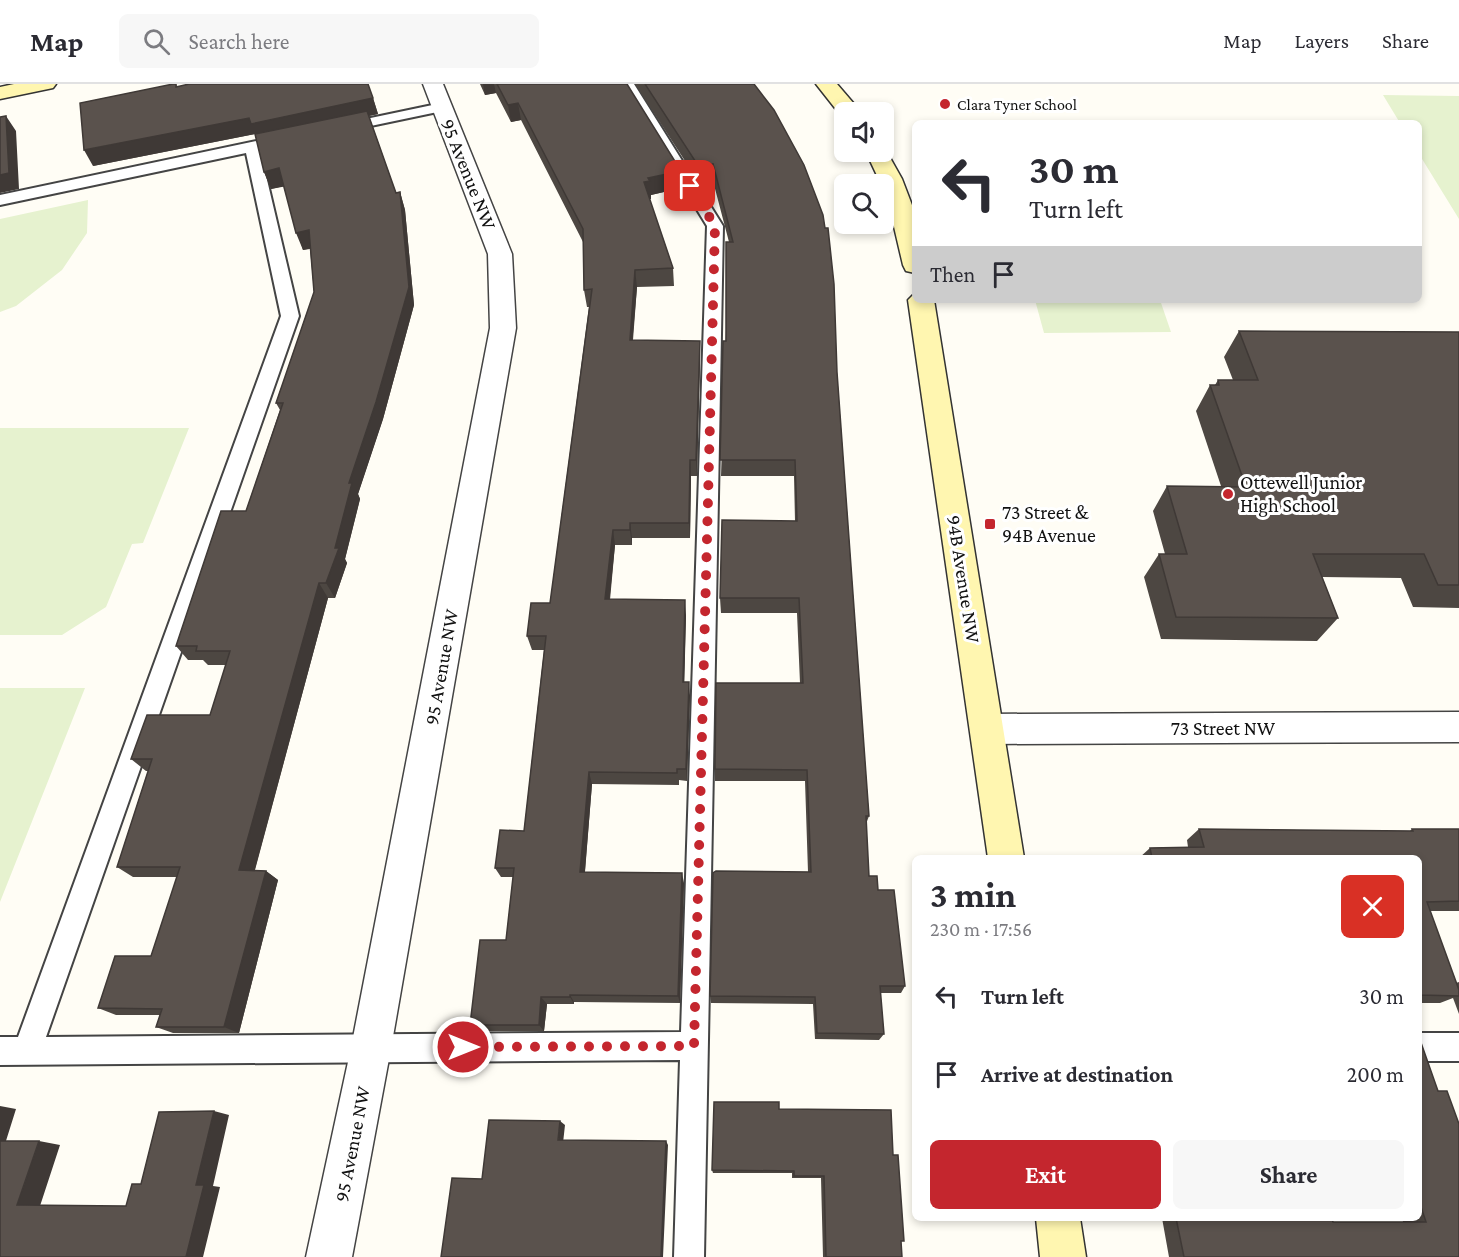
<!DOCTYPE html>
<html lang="en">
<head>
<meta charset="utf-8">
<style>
	:root { --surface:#fff; --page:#f7f7f7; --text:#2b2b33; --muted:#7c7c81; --line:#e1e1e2; --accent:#c4262e }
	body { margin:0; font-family:"Crimson Pro",serif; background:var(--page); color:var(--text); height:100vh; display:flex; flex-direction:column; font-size:22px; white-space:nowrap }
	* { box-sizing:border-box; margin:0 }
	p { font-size:20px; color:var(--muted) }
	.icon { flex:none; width:33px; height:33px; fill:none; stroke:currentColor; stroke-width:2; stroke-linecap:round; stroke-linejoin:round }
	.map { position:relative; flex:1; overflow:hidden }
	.side { position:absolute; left:912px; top:771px; width:510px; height:366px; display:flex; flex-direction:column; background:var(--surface); border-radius:9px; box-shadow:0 3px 9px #0003 }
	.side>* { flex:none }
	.banner { position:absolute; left:912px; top:36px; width:510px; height:183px; border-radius:9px; box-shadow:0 3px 9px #0003; background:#fff; color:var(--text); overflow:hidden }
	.controls { position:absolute; left:834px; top:18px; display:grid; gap:12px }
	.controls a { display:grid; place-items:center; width:60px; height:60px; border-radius:9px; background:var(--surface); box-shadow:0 3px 9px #0003; font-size:30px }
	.pin { position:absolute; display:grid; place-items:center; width:51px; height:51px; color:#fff; margin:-26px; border-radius:12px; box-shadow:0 3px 9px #0006 }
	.me { position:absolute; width:66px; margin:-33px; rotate:90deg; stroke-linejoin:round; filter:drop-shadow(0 0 4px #0008) }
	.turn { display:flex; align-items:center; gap:21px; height:126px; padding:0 18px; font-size:27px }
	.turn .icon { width:78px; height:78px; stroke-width:2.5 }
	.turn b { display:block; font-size:42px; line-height:51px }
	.then { display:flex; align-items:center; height:57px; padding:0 18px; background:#0003; gap:12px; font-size:22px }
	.round { display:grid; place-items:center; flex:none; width:63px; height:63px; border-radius:9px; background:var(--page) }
	.summary { display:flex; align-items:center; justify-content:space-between; height:102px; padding:0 18px }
	h1 { font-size:36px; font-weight:700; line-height:45px }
	.action { display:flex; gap:12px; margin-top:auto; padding:12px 18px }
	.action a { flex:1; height:69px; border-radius:9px; background:var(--accent); color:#fff; font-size:24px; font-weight:700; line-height:69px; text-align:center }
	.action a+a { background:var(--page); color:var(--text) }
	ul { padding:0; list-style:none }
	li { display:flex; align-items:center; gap:18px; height:78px; padding:0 18px }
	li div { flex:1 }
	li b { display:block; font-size:22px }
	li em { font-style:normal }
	header { display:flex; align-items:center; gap:36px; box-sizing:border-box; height:84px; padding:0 30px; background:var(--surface); border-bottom:2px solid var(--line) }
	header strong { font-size:28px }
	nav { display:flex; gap:33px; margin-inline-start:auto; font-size:21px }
	.search { width:420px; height:54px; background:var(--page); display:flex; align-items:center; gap:15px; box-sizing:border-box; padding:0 21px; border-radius:9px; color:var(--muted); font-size:22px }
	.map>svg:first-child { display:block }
	.pitch { fill:#e6f2cf }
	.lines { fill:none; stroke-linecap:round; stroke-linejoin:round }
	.lane-casing { stroke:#444; stroke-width:4 }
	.street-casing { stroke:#444; stroke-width:3 }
	.secondary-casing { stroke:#333; stroke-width:3 }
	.lane { fill:#fff; fill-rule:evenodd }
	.street { fill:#fff; fill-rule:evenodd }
	.secondary { fill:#fff6b0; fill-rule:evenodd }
	.wall { fill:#4d4742 }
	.shaded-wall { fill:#3f3936 }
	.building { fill:#5a524d; stroke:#3f3936; stroke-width:1.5 }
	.route { stroke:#c4262e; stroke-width:10; stroke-dasharray:0 18 }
	.poi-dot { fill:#c4262e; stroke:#fff; stroke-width:2 }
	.labels { text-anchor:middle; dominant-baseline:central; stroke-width:6; stroke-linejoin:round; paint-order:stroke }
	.far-poi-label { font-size:16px; fill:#111; stroke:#fff; text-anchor:start }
	.street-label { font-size:20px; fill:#111; stroke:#fff }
	.poi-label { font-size:20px; fill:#111; stroke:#fff; text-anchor:start }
</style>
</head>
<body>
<header>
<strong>Map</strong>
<div class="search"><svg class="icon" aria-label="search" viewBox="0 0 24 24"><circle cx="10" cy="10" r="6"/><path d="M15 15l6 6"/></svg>Search here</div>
<nav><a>Map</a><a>Layers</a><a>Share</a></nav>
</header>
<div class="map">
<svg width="1459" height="1173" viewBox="0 0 1459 1173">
	<rect width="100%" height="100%" fill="#fffdf5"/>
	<path class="pitch" d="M1383,11L1459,12V135L1419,70V39H1400Z
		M88,116L87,149L62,186L16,222L0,228V135Z
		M1035,216H1160L1171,248L1044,249Z
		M0,344H189L143,459L132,460L106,523L62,551H0Z
		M0,604H85L0,818Z"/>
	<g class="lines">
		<defs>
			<path id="lane" d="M620,0H634L723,142L704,1173H674L680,976L0,981V953H18L281,232L246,69L0,121V111L266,55L274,60L271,63L260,66L299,232L46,953L681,948L707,142Z
				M442,19L447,20L449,23L447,26L342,48L335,44L342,40Z
				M1419,949H1459V977H1419Z"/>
			<path id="street" d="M423,0H443L512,170L516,244L391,964L352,1173H306L351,964L490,244L488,170Z
				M1459,628V658L988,660L976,656L971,645L976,634L988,630Z"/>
			<path id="secondary" d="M14,0H56L53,4L0,15V3Z
				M816,0H837L861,28H844V33H842Z
				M884,63L902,95L915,129V189L906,187L903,181L884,100H881L866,68H884Z
				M915,209V216H934L1024,774H988L908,216Z
				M1036,1134H1080L1086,1173H1040Z"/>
		</defs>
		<use href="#lane" class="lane-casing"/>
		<use href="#street" class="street-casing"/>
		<use href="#secondary" class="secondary-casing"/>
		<use href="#lane" class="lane"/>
		<use href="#street" class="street"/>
		<use href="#secondary" class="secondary"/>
	</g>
	<path class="wall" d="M176,0L177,2L373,14L378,30L369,32L396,109L400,108L405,126L414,221L383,335L358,410L360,415L345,475L347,479L335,514H328L255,786L266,787L278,796L239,949H173L156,943L160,931H116L98,924L151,872L177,793H133L117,783L148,687H146L131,675L210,631L226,581H208L203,576H188L176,562L246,427L280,326L276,319L314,208L310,165L303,166L284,102L271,105L264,88L255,50L93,82Z
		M480,0H627L681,104L651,111V115H649L673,184L674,202L637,203L633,256L700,274L697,392H691L690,454H632V461H615L610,516L686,531L684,598L690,612L687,697L679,696V701L592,700L585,788L684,799L680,919L574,918V920H547L544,947H477L470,941L506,856L513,793H501L495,784L524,747L544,566H532L527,552L550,519L589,223H587L584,206L583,158L521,36L511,38L496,9L485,11Z
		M635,0H754L837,288L869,732L866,740L869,792L878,806L905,902L901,909H880L884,950L879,956L815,955L813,920L711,919L710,912L808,788L805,697H715V685L800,599L797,529H721L720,514L795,437L794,392H721L729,158L713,97L700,100Z
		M1239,247L1459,248V524L1413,523L1401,494L1322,493L1338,534L1317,557L1161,555L1144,493L1159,470H1165L1153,427L1167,402H1221L1196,327L1210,301H1215L1218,296H1233L1224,273Z
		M1199,745L1410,747L1412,745H1459V827H1430L1456,899L1459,898V930L1453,914L1440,919H1419V774H1139L1150,764L1188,763L1187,756Z
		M1419,953L1459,1173H1169L1162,1134H1332L1333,1138H1403L1402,1134H1419Z
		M779,1025L893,1071L902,1173H823L821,1094H792V1089H713L712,1086Z"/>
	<path class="shaded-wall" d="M483,0H494L496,9L485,11Z
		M373,14L378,30L257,55L255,50L93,82L84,66L249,34Z
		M518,19L521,36L511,38L508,21Z
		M6,32L16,47L19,105L0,109V91Z
		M713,80V97L700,100L699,83Z
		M279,84L287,102L271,105L264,88Z
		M681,87V104L651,111V115L645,116L644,98L648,94Z
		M400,108L405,126L414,221L383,335L358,410L360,415L345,475L347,479L335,514L326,499L335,464L349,399Z
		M309,146L316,163L303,166L296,149Z
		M635,186L637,203L631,273L630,256Z
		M700,257V274L697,392L696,376Z
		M690,376L691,392L690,454L689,439Z
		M630,439L632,454V461L630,446Z
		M613,446L615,461L608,530L605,515Z
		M319,499L328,514L252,796L239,786Z
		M685,516L686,531L684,612L683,598Z
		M689,598L690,612L687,697L686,685Z
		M589,688L592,700L584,798L580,788Z
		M266,787L278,796L239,949L224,943Z
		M682,789L684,799L680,919L678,912Z
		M570,911L574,918V920L570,913Z
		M541,913L547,920L544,947L539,941Z
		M0,1022L16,1025L5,1060L0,1059Z
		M214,1027L229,1031L213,1102L220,1103L203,1173H186L196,1101Z
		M560,1037L565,1041L563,1059L558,1056Z
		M39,1057L60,1061L40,1122L17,1121Z
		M666,1057L668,1061L663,1173H661Z"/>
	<path class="building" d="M173,0H176V3L189,0H368L373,14L251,40L249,34L84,66L80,19Z
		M497,0H627L681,87L648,94L650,97L644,98L673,184L635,186L630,256L700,257L696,376H690L689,439H630V446H613L605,515L685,516L683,598H689L686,685H677V689L589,688L580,788L682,789L678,912L570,911V913H541L539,941H470L480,856H506L514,784H495L500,746L524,747L546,552H527L531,519H550L592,205L584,206L583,145L518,19L508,21Z
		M645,0H754L774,26L804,81L823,131L825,144H828L834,200L837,288L869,732H866L869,792H877L878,806H894L905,902H880L884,950L817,949L815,913L710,912L713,789L716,787L811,788L807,686L715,685L716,599H803L799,514H720L722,436L797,437L795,376H720L723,257H726V158H733L713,80L699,83Z
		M367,27L396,109L400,108L409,203L376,318L349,399H352L335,464H339L326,499H319L239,786L266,787L224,943H156L162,925L98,924L115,872H151L180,783H117L152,675H131L147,631H210L230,567H196L197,562H176L221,427H246L283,319H276L314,208L309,146L296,149L279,84L264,88L255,50Z
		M6,32L9,89L0,91V33Z
		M1239,247L1459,248V501H1438L1424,470H1313L1338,534L1176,533L1159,470H1187L1167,402L1246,403L1210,301H1219L1218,296H1258Z
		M1199,745L1413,747L1412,745H1459V817L1427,818L1459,906V912L1421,911L1419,907V774H1152L1150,764L1204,763Z
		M1419,953L1438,1007H1447L1459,1040V1173H1184L1176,1134H1332L1333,1138H1426L1419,1117Z
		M714,1018H779V1025L891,1026L893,1071H898L904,1157H901L902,1173H826L824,1092H794V1087L712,1086Z
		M214,1027L196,1101H204L186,1173H0V1057H39L17,1121L126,1122L132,1100H141L159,1028Z
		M489,1036L560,1037L558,1056L666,1057L661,1173H441L452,1094L482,1095Z"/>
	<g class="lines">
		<path class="route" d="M463,963L694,962L715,142L690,102"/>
	</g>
	<g class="poi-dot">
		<circle cx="945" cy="20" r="6"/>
		<circle cx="1228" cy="410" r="6"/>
		<rect x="984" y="434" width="12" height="12" rx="3"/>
	</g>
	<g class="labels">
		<g class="far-poi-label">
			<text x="957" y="20">Clara Tyner School</text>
		</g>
		<g class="street-label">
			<text transform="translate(469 90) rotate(68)">95 Avenue NW</text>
			<text transform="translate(964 495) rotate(81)">94B Avenue NW</text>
			<text transform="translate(441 583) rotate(-80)">95 Avenue NW</text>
			<text x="1223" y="644">73 Street NW</text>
			<text transform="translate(352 1060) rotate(-79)">95 Avenue NW</text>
		</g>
		<g class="poi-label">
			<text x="1240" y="398">Ottewell Junior<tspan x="1240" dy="23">High School</tspan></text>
			<text x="1002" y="428">73 Street &amp;<tspan x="1002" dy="23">94B Avenue</tspan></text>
		</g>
	</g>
</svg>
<div class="controls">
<a><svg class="icon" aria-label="sound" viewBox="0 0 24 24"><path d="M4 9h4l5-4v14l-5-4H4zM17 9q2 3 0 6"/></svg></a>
<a><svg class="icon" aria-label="search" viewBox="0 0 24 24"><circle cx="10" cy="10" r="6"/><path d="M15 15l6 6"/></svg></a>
</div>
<div class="pin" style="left:690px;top:102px;background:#d93025"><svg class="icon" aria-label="arrive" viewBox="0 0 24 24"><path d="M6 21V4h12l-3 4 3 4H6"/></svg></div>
<svg class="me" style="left:463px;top:963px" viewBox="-20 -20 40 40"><circle r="17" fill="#c4262e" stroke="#fff" stroke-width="3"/><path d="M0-11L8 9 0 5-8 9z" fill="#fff"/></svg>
<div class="banner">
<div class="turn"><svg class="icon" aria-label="left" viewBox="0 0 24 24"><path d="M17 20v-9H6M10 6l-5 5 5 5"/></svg><div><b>30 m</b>Turn left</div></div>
<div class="then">Then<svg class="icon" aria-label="arrive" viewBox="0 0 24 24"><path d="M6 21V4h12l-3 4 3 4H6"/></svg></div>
</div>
<section class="side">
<div class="summary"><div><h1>3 min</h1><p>230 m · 17:56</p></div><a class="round" style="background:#d93025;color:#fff"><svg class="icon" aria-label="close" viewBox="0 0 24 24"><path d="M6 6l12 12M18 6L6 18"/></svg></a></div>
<ul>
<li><svg class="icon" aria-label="left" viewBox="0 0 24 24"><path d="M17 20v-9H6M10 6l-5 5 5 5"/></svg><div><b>Turn left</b></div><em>30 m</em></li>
<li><svg class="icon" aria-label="arrive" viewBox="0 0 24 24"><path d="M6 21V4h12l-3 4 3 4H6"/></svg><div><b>Arrive at destination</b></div><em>200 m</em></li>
</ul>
<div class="action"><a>Exit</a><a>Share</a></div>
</section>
</div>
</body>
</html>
